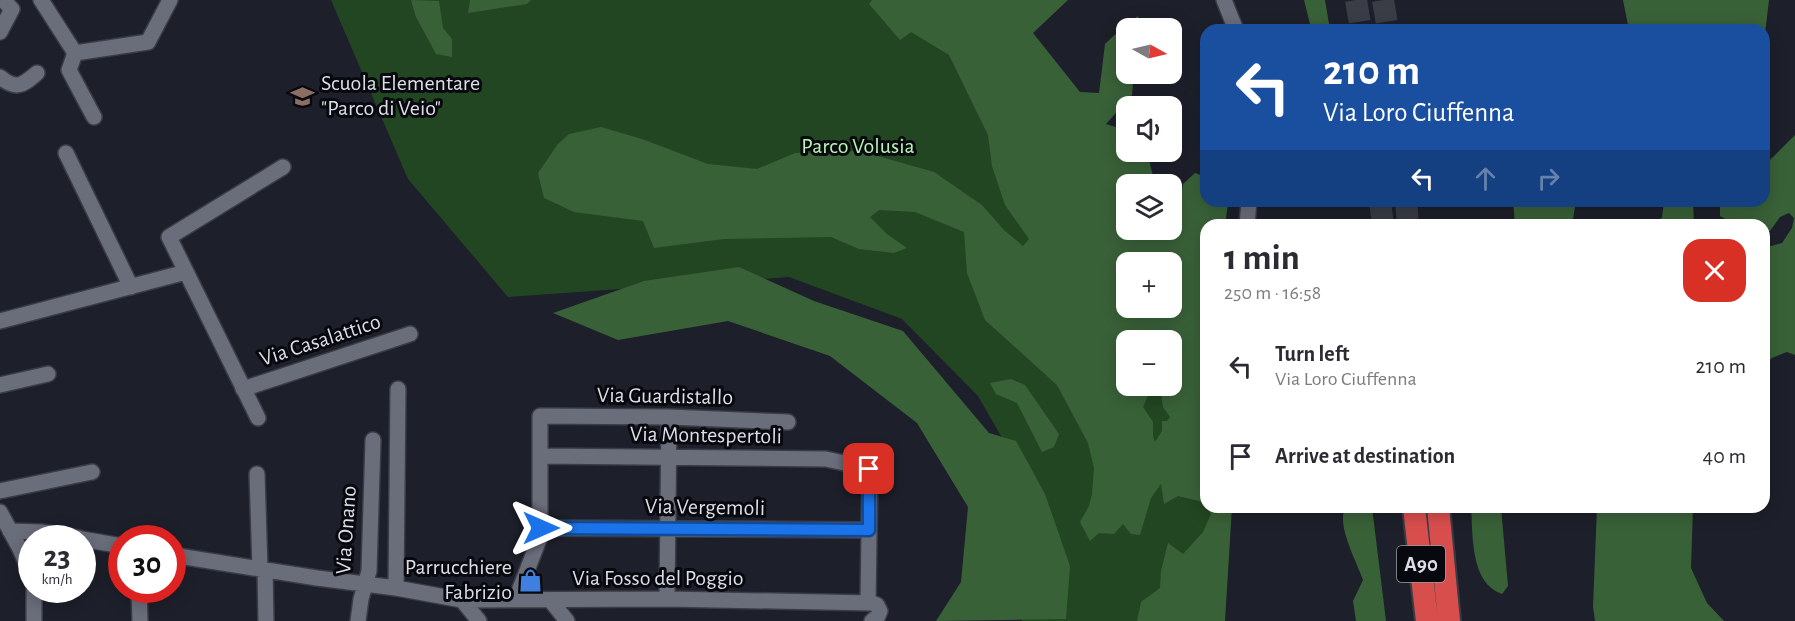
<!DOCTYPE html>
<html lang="en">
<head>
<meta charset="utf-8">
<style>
	:root { --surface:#fff; --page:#f7f7f7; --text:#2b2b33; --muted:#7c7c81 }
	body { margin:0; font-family:"Alegreya Sans",sans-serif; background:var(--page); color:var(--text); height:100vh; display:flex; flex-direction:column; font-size:22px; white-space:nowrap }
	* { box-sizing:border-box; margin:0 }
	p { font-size:20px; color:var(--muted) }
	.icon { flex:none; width:33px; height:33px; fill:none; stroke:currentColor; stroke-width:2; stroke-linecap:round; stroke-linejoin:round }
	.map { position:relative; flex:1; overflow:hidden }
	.drawer { position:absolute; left:1200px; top:219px; width:570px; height:294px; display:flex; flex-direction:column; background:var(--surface); border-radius:18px; box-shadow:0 3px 15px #0003 }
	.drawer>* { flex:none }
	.hud { position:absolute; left:1200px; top:24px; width:570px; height:183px; border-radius:18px; box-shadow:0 3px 15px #0003; background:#1a4fa0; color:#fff; overflow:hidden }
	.needle { width:39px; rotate:98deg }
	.tools { position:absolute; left:1116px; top:18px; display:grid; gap:12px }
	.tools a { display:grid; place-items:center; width:66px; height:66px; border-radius:12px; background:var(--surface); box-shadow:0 3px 15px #0003; font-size:30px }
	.speed { position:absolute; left:18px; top:525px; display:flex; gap:12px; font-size:30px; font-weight:700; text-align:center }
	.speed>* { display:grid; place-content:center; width:78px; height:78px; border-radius:50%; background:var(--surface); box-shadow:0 3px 15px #0003; line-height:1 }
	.speed small { font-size:15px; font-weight:400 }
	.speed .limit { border:9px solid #d22; background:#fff; color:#111 }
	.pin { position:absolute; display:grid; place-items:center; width:51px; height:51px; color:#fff; margin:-26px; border-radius:12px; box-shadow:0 3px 9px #0006 }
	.me { position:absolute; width:66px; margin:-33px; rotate:90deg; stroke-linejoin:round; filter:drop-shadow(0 0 4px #0008) }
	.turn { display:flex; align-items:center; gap:21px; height:126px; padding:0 24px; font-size:27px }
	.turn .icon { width:78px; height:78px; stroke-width:2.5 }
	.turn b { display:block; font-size:42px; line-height:51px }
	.lanes { display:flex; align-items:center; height:57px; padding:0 24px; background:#0003; justify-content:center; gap:30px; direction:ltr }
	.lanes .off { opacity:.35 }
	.round { display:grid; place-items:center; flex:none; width:63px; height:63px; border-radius:18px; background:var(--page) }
	.headline { display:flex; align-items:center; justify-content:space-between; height:102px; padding:0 24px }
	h1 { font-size:36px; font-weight:700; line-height:45px }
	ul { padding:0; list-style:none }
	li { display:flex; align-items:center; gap:18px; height:90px; padding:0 24px }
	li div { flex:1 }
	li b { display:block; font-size:22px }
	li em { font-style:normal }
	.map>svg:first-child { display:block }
	.green { fill:#234622 }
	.forest { fill:#396138; fill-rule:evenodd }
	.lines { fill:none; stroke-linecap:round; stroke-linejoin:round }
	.highway-tunnel { stroke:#3a3c46; stroke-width:22; stroke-dasharray:22 11; stroke-linecap:butt }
	.minor-casing { stroke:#3a3b45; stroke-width:18 }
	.highway-casing { stroke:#3a3b45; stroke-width:26 }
	.minor { stroke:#6a6d7a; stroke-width:15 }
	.highway { stroke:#d84e4d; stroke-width:22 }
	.route-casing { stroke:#114b97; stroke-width:15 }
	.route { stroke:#1a73e8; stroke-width:10 }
	.labels { text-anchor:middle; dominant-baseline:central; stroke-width:6; stroke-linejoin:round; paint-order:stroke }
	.shield { fill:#08090e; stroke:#9c9ea5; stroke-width:1.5 }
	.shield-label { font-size:21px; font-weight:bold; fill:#dcdee6 }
	.poi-label { font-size:22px; fill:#dcdee6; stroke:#08090e; text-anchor:start }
	.park-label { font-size:22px; fill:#b6f5b3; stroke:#08090e }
	.street-label { font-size:22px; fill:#dcdee6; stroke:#08090e }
</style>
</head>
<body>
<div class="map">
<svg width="1795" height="621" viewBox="0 0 1795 621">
	<rect width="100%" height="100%" fill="#1d1f2a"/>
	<path class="green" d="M331,0H950L1126,340V386H1172L1206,438V507H1221L1216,621H1022L1028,483L978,396L902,319L789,277L508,297L408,179Z"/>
	<path class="forest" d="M411,0L439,1L443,28L452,39V57L436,54L416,17Z
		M470,0H531L527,4L468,13Z
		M872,0H1068L1033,33L1080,92L1099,93L1105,44L1125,25L1138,16L1140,28H1126V74H1154L1133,84L1132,95L1106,124L1126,130V152H1147L1155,184H1126V230H1172V218L1177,219L1183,184L1195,173L1206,177V201H1226L1228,204L1225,225H1206V507L1203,502L1178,496L1164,504L1161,484L1151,498L1140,535L1131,534L1123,524L1114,534L1099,533L1090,541L1080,522L1089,506L1092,494L1094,468L1088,443L1057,385L985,320L967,273L964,232L915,212L879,210L870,217L887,234L907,248L894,253L859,249L831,237L724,239L654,248L643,221L574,212L544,198L538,173L558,144L569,134L601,127L642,139L708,164L757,169L795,153L860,151L934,172L982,205L1004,230L1023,246L1029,239L1005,205L992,166L988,135L949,55L911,32L900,40L869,4ZM1126,262H1172V308H1126ZM1126,340H1172V386H1160L1163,407L1170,417L1167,421H1162V431L1155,442L1153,436V422L1143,407L1152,386H1126Z
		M1304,0H1325L1330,30H1310L1311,28Z
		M1623,0H1769L1764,42V30H1629Z
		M1795,135V355L1787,352L1772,358L1764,364V248L1782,243L1792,228L1794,218L1789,213L1780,217L1770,231L1764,230V225H1736L1720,216V201H1764V161H1769Z
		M1513,201H1576L1572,225H1515Z
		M1664,201H1693L1694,225H1643L1662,218Z
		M739,267L814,301L903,331L989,433L1016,441L1045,494L1070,566L1066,619L936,621L961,582L968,507L917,423L830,356L728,321L618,340L553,313L644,281Z
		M1011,379L1025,385L1059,434L1054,447L1042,452L1017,403L996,394L990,383Z
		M1206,507H1232L1225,621H1137L1141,602L1160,588L1161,571L1168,543L1183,554L1203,532L1211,514Z
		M1346,507H1372L1386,621H1356L1353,601L1363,580C1357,562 1335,523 1346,507Z
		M1471,507H1501L1508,586L1502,594C1470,583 1473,535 1471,507Z
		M1597,507H1693L1691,568L1707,603L1724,621H1595L1593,607Z"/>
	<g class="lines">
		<path class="highway-tunnel" d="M1356,0L1361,30
			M1383,0L1388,30
			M1380,201L1383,225
			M1406,201L1408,225"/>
		<defs>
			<path id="minor" d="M41,0L75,53L148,42L170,0
				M1224,0L1236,30
				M0,32L12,9L3,0
				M75,53L69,70L94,117
				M0,77C16,90 22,86 37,73
				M66,153L131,287
				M1247,225L1249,201
				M0,321L186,272
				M0,385L48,374
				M243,389L410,334
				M258,418L169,237L283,167
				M541,456L826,459L867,468L870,472L868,602
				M257,474L260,569
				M0,491L92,472
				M0,512L19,547L32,576
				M541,528L869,530
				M10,531L41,532L79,538
				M82,539L122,546
				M172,555L317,578L396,588L462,600L667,599L872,603L877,605L880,611L878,616L872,621
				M265,570L266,621
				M396,588L398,389
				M139,590L140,621
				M516,599L540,537V416L669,417L788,422
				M667,599L669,417
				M462,600L479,621
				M551,601L567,621
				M34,621V590
				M358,621L361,599L369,571L373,440"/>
			<path id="highway" d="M1414,507L1427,621
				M1438,507L1449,621"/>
		</defs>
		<use href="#minor" class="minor-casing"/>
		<use href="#highway" class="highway-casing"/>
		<use href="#minor" class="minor"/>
		<use href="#highway" class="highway"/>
	</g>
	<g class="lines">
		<defs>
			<path id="route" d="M541,528L869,530V469"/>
		</defs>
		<use href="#route" class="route-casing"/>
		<use href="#route" class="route"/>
	</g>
	<defs>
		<symbol id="school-bare" viewBox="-9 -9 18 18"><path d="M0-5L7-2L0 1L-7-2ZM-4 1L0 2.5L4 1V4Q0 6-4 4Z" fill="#8d6e63" stroke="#08090e" stroke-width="2.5" paint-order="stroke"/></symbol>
		<symbol id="shop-bare" viewBox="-9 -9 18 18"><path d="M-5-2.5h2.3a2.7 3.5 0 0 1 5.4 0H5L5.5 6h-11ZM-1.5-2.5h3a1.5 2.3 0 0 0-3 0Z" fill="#3f7fe0" stroke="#08090e" stroke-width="2.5" paint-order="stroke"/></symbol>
	</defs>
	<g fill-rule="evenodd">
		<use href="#school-bare" x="286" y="80" width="33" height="33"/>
		<use href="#shop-bare" x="514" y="564" width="33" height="33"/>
	</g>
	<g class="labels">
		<rect class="shield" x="1397" y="546" width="48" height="36" rx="4.5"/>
		<g class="shield-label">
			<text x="1421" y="564">A90</text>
		</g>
		<g class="poi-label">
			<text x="321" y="83">Scuola Elementare<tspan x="321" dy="25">"Parco di Veio"</tspan></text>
			<text x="512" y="567" text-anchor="end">Parrucchiere<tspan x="512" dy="25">Fabrizio</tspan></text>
		</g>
		<g class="park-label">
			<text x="858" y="146">Parco Volusia</text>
		</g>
		<g class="street-label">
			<text transform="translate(320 340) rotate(-18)">Via Casalattico</text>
			<text transform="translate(665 396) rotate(1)">Via Guardistallo</text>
			<text transform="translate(706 435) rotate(1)">Via Montespertoli</text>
			<text transform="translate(705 507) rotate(1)">Via Vergemoli</text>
			<text transform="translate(346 530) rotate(-86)">Via Onano</text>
			<text x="658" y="578">Via Fosso del Poggio</text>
		</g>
	</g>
</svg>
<div class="tools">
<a><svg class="needle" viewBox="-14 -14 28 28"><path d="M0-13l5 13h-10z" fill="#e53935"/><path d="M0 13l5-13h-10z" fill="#7c7c81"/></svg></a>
<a><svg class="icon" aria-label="sound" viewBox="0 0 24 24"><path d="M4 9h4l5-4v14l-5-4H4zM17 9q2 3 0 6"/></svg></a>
<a><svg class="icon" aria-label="layers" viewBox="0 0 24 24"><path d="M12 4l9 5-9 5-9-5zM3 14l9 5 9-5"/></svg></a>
<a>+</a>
<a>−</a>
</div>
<div class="speed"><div>23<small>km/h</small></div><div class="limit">30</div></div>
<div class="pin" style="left:869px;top:469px;background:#d93025"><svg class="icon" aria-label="arrive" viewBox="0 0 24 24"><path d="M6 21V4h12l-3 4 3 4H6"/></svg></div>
<svg class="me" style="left:541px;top:528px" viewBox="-20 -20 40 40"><path d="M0-17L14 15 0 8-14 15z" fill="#1a73e8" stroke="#fff" stroke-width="4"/></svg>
<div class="hud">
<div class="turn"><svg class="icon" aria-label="left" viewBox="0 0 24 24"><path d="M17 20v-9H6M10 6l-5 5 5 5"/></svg><div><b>210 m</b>Via Loro Ciuffenna</div></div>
<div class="lanes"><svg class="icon" aria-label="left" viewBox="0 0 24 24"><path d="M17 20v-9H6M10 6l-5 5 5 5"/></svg><svg class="icon off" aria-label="ahead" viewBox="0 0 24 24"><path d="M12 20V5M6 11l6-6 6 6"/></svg><svg class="icon off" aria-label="right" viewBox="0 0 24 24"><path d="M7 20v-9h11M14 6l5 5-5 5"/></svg></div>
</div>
<section class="drawer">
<div class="headline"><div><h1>1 min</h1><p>250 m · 16:58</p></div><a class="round" style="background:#d93025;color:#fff"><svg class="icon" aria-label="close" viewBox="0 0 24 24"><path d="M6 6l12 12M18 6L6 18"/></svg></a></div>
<ul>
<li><svg class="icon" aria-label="left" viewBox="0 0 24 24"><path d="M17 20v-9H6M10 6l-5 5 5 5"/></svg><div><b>Turn left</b><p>Via Loro Ciuffenna</p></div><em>210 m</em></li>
<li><svg class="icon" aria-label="arrive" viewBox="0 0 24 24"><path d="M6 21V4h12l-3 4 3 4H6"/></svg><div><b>Arrive at destination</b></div><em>40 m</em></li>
</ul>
</section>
</div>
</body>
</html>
